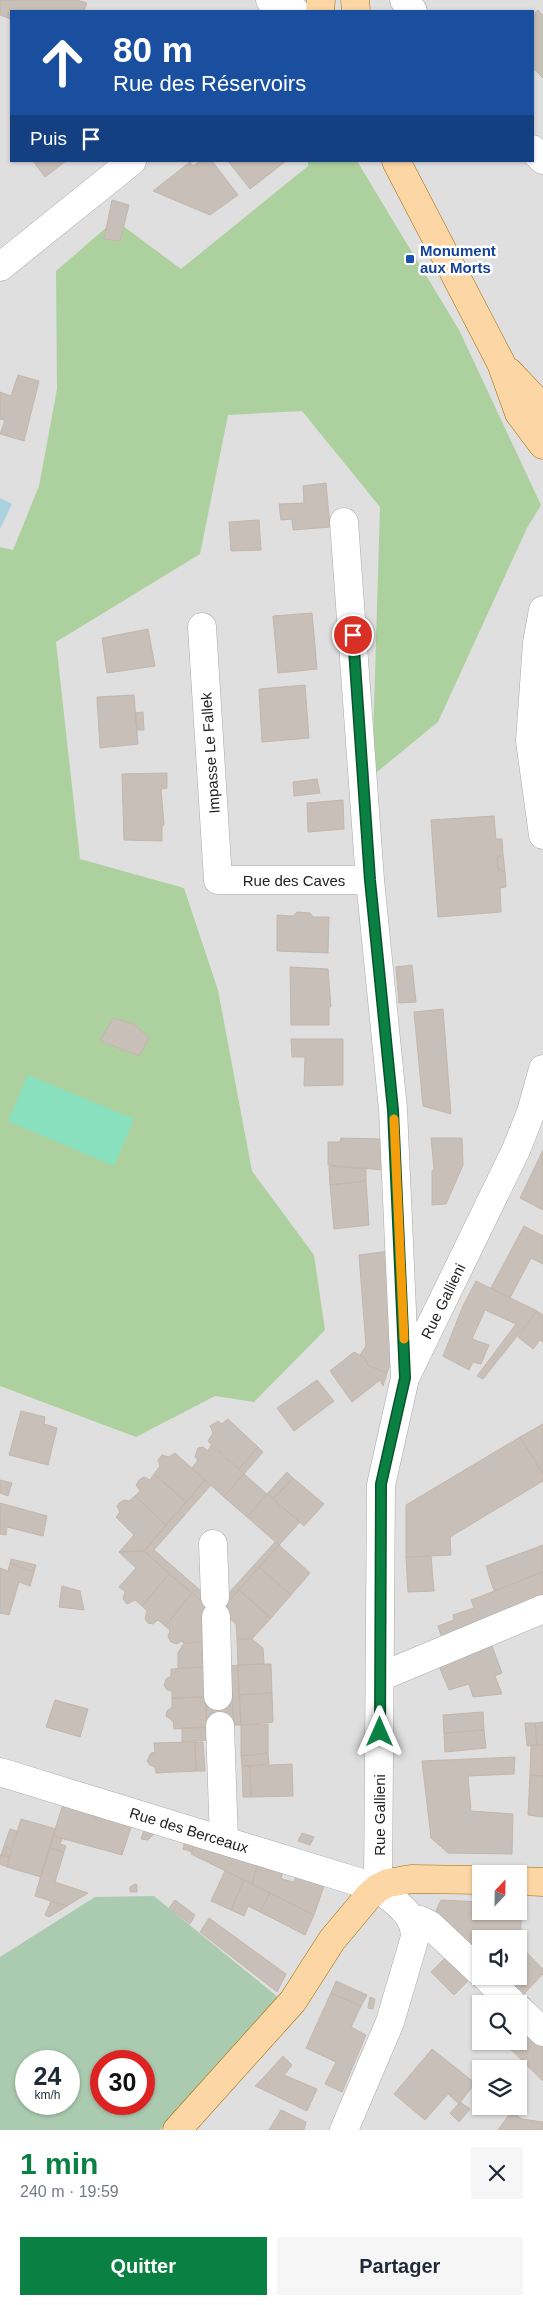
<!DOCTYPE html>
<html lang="fr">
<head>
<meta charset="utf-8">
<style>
	:root { --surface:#fff; --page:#f6f6f7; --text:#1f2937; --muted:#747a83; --accent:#0b8043 }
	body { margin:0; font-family:Helvetica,sans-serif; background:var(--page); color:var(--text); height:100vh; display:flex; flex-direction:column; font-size:19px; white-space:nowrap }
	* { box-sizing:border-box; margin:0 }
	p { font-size:16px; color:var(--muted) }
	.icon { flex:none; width:28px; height:28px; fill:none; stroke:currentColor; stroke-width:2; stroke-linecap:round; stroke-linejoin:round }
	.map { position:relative; height:2130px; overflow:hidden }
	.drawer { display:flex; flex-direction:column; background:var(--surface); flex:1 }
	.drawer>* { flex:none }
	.guide { position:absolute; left:10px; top:10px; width:524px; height:152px; border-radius:0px; box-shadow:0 1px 4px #0004; background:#1a4fa0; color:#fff; overflow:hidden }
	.needle { width:32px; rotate:22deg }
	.fabs { position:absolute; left:472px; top:1865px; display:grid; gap:10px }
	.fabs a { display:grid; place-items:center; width:55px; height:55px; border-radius:0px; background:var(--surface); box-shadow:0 1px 4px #0004; font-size:25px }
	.speed { position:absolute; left:15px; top:2050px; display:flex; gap:10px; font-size:25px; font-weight:700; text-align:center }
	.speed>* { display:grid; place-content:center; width:65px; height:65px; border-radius:50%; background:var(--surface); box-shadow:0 1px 4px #0004; line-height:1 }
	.speed small { font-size:12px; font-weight:400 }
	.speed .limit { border:8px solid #d22; background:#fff; color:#111 }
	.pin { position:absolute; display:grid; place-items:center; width:42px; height:42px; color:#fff; margin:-21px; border:2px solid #fff; border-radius:50%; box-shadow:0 1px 5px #0007 }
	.me { position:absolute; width:55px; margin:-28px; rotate:0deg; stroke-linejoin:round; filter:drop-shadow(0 0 4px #0008) }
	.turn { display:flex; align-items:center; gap:18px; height:105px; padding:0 20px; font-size:22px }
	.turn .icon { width:65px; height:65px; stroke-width:2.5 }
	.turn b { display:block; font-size:35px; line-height:42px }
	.then { display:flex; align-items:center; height:48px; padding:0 20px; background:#0003; gap:10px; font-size:19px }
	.round { display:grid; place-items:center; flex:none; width:52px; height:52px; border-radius:0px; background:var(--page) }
	.head { display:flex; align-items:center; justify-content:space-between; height:85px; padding:0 20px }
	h1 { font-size:30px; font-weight:600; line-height:38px; color:var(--accent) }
	.button { display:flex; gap:10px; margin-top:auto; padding:10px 20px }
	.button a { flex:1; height:58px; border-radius:0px; background:var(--accent); color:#fff; font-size:20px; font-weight:600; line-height:58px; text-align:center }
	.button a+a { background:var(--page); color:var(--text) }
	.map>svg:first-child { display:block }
	.residential { fill:#e0dfdf; fill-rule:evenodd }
	.forest { fill:#add19e }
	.cemetery { fill:#aacbaf; fill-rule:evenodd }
	.pitch { fill:#88e0be }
	.water { fill:#aad3df }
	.building { fill:#c7bfb8; stroke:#c4b6ab }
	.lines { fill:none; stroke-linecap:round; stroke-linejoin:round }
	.minor-casing { stroke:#a9a9a9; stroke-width:29 }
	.major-casing { stroke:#a06b00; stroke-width:29 }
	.minor { stroke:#fff; stroke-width:28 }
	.major { stroke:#fcd6a4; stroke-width:28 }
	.route-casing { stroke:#07532c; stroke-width:12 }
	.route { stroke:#0b8043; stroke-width:9 }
	.slow { stroke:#f59e0b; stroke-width:9 }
	.transit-dot { fill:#1a4fb4; stroke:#fff; stroke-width:2 }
	.labels { text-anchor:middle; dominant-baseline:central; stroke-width:5; stroke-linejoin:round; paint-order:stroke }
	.transit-label { font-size:15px; font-weight:bold; fill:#164399; stroke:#fff; text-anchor:start }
	.street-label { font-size:15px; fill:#222; stroke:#fff }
</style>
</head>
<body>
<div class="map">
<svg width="543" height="2130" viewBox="0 0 543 2130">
	<rect width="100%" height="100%" fill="#f2efe9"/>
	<path class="residential" d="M0,0H543V2130H0ZM11,11H532V161H11ZM481,1874H519V1911H481ZM481,1939H519V1976H481ZM481,2004H519V2041H481ZM26,2061H69V2104H26ZM101,2061H144V2104H101ZM481,2069H519V2106H481Z"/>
	<path class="forest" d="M308,161H357L459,330L541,505L527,528L438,722L372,776L380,507L302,411L228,415L200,554L56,642L80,859L184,888L218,990L252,1171L314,1255L325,1330L254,1402L215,1396L136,1437L0,1386V547L13,550L39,486L57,389L56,271L115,220L181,269L308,166Z"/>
	<path class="cemetery" d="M154,1896L279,1998L160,2130H0V1957L95,1897ZM26,2061H69V2104H26ZM101,2061H144V2104H101Z"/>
	<path class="pitch" d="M28,1075L134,1119L114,1166L8,1121Z"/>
	<path class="water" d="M0,498L12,504L0,529Z"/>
	<path class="building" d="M0,0H77L87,3L84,11H11V19L0,15Z
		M538,10L543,15V78L532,67V15Z
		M33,161H66L45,177Z
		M200,161H212L238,195L210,215L153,191L190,162L193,166Z
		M228,161H286L250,189Z
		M112,200L129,205L120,241L104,239Z
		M18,375L39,381L24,441L0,434L5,420L0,419V392L11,396Z
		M326,483L330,527L293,530L292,519L281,520L279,504L304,503L303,486Z
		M259,520L261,550L231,551L229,522Z
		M312,613L317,669L278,673L273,616Z
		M148,629L155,666L107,673L102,638Z
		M305,685L309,738L262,742L259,689Z
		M134,695L138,744L100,748L97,697Z
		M143,712L144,730H137L135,713Z
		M167,773V788L161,789L164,825L162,826V841L124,840L122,774Z
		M317,779L320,793L294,796L293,782Z
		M343,800L344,829L308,832L307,803Z
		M494,816L496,839H502L503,854L497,858L498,869L505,872L506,887L500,888L501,912L438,917L431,820Z
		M503,854L505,872L498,869L497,858Z
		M297,912L310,913L313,917H329L328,953L277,951V915L293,916Z
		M412,965L416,1002L399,1003L396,967Z
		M290,967L328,969L331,1007H329V1025H291Z
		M443,1009L451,1114L423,1106L414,1012Z
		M113,1018L134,1024L149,1038L139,1056L100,1041Z
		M291,1039H343V1085L304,1086L305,1057H292Z
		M341,1138L381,1139L384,1170L328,1165V1142H340Z
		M431,1138H462L463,1165L446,1204L432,1205V1171L434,1169Z
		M543,1150V1210L520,1198Z
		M329,1166L366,1169V1181L330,1185Z
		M366,1181L369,1225L334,1229L330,1185Z
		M524,1226L543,1236V1264L531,1258L510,1298L491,1288Z
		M390,1251L397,1344L387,1373L368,1365L365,1358L360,1355L366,1346L359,1255Z
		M476,1281L537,1311L483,1379L477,1376L516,1324L485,1310L472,1339L489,1345L481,1364L473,1362L469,1370L443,1356L463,1306Z
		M537,1311L543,1315V1342L540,1340L533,1349L518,1337Z
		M354,1352L365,1358L368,1365L387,1373L383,1386L380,1380L352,1402L330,1371Z
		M317,1380L334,1401L294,1431L277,1408Z
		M21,1411L45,1417L44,1424L57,1428L48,1465L9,1455Z
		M228,1419L258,1447L239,1469L208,1441L213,1433L210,1426L218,1421L222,1424Z
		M543,1424V1474L520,1437Z
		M520,1437L543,1474V1481L450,1537L451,1555L406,1557V1505Z
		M211,1445L244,1474L224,1497L192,1468L198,1460L195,1457L198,1448L203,1447L208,1451Z
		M258,1447L263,1452L244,1474L239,1469Z
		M175,1453L205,1480L186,1502L154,1474L160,1466L158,1460L162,1455L169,1457Z
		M287,1472L293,1478L273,1499L267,1494Z
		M154,1474L186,1502L166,1525L135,1496L140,1491L136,1485L139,1480L144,1477L150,1480Z
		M244,1474L267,1494L247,1517L224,1497Z
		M293,1478L324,1504L304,1526L273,1499Z
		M0,1480L12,1483L8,1496L0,1493Z
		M205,1480L211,1485L154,1550L209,1598L226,1596L275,1542L279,1545L227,1603V1616L207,1606L144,1551Z
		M267,1494L300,1522L279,1545L247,1517Z
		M135,1496L166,1525L144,1551L119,1552L134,1535L116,1517L120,1512L117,1506L119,1503L124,1500L129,1501Z
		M0,1503L47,1516L43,1536L7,1527L6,1535L0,1534Z
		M279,1545L310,1573L291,1595L259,1567Z
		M543,1545V1572L494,1591L486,1566Z
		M144,1551L169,1574L142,1606L135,1600L127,1604L123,1599L125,1591L119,1587L136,1568L119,1552Z
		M431,1556L434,1591L408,1592L406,1557Z
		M11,1559L36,1565L34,1572L10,1563Z
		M10,1563L34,1572L30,1586L19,1582L9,1615L0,1613V1568L8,1571Z
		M259,1567L291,1595L271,1618L239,1590Z
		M543,1572V1599L442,1638L438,1626L454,1620L453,1615L474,1608L471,1600Z
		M169,1574L192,1593L165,1626L158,1620L153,1624L148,1623L145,1619L147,1611L142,1606Z
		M62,1586L80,1591L84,1610L59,1607Z
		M239,1590L271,1618L252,1639H237L236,1624L227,1616V1603Z
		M192,1593L207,1606L208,1617L202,1625V1642L184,1643L181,1641L177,1644L171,1642L168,1637L170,1630L165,1626Z
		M489,1638L502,1673L495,1676L502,1694L473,1697L469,1684L449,1690L436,1659Z
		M237,1639H252L263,1648L264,1664L238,1665Z
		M202,1642L204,1667L178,1668V1653L184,1643Z
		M264,1664H271L272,1693L239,1695L238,1665Z
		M238,1665L241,1725H234L230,1666Z
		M211,1666L213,1726L207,1727L204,1667Z
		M204,1667L205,1697L172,1698V1691L167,1690L164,1685L166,1679L171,1676V1669Z
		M272,1693L273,1722L241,1725L239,1695Z
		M232,1694L234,1725L213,1726L212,1696Z
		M205,1697L207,1727L174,1729L173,1721L166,1716L167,1711L172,1707V1698Z
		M55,1700L88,1709L80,1737L46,1727Z
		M483,1712L484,1730L444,1733L443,1715Z
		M543,1722V1745H537L535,1723Z
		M525,1723H535L537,1745L527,1746Z
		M268,1724V1753L241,1756V1725Z
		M207,1727L208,1740L182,1742V1728Z
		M484,1730L486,1748L445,1752L444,1733Z
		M195,1742L196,1771L156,1773L155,1767L150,1765L147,1761L151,1753L155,1752L154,1743Z
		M195,1742H203L205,1771H196Z
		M531,1745H543V1776L530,1775Z
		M268,1753L269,1764L242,1766L241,1756Z
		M515,1757L514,1774L468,1776L471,1811L513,1814L512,1854L448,1853L431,1838L422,1761Z
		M292,1764L293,1796L251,1797L250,1766Z
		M242,1766H250L251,1797H243Z
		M530,1775L543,1776V1817L528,1815Z
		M64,1801L133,1821L122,1855L53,1836Z
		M21,1819L56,1829L41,1877L7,1867Z
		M10,1829L17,1831L11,1849L4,1846Z
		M144,1830L155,1833L148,1840L141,1839Z
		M302,1833L314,1837L310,1845L298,1841Z
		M53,1836L62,1839L60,1844L66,1846L64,1852L49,1848Z
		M186,1837L195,1839L192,1852L183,1849Z
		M195,1839L259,1859L252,1884L191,1854Z
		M4,1846L11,1849L9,1857L1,1855Z
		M49,1848L64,1852L55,1882L88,1893L67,1906L35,1896Z
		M0,1855L9,1857L7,1867L0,1864Z
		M259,1859L284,1866L281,1879L294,1882L298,1870L319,1876L324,1886L314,1915L252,1884Z
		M225,1871L244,1880L231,1910L211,1901Z
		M244,1880L270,1893L260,1912L248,1906L244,1916L231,1910Z
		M135,1884L137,1885V1892H130V1887Z
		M270,1893L314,1915L305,1935L260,1912Z
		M175,1900L195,1915L190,1924L169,1908Z
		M441,1900L481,1902V1911H519V1903H522L520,1946L543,1969V1974L523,1995L502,1976H519V1939H481V1956L436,1911Z
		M51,1901L67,1906L49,1917L45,1915Z
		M209,1918L286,1974L277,1992L200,1932Z
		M449,1954L475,1974L454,1995L431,1972Z
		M336,1981L367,1995L361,2006L331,1993Z
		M331,1993L361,2006L351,2027L366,2035L342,2092L325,2084L336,2062L306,2048Z
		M370,1997L375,1999L373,2009L368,2008Z
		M481,2007V2021L474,2014Z
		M519,2021L543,2045V2081L502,2041H519Z
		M432,2049L475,2083L459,2104L448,2094L425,2120L394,2094Z
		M283,2056L292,2065L284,2075L317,2089L307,2111L264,2090L270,2084L264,2077Z
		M264,2077L270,2084L264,2090L255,2086Z
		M460,2102L470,2109L459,2122L450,2113Z
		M281,2110L306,2122L304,2130H269Z
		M511,2112L522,2119L543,2122V2130H498Z"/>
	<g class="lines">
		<defs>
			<path id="minor" d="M270,0L286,5L295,11
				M404,0L413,11
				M532,149L543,160
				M0,267L132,161
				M344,522L370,880L393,1109L405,1378
				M543,610L537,643L530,741L543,835
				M202,627L218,880H370
				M213,1544L215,1597
				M216,1617L218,1696
				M380,1677L543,1609
				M220,1726L224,1840
				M0,1772L378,1888C395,1902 415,1913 415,1937L390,2022L344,2130
				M378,1888L381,1485L405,1378L516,1150L531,1112L543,1069
				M413,1921L420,1920L430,1925L481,1973
				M485,1976L513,2004
				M519,2009L543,2032"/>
			<path id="major" d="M355,0L356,11
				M320,11L321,0
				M396,161L501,363L519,413L543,445
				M509,372L543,408
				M519,1881L543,1882
				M177,2130L293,2001L332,1940L368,1897L378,1888L388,1883L411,1879L481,1880"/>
		</defs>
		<use href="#minor" class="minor-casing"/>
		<use href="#major" class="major-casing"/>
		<use href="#minor" class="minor"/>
		<use href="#major" class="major"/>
	</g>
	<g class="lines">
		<defs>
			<path id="route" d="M353,635L370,880L393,1110L405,1378L381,1484L380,1732"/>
		</defs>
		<use href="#route" class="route-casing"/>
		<use href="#route" class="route"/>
		<path class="slow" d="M394,1119L404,1339"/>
	</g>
	<rect class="transit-dot" x="405" y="254" width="10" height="10" rx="2.5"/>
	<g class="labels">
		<g class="transit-label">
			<text x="420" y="250">Monument<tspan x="420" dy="17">aux Morts</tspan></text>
		</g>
		<g class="street-label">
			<text transform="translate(210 753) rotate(-94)">Impasse Le Fallek</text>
			<text x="294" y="880">Rue des Caves</text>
			<text transform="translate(443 1301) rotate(-64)">Rue Gallieni</text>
			<text transform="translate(379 1815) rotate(-90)">Rue Gallieni</text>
			<text transform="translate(189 1830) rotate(17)">Rue des Berceaux</text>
		</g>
	</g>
</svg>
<div class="fabs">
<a><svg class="needle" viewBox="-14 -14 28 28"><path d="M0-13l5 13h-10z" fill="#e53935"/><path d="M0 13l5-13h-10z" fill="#747a83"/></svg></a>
<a><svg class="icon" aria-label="sound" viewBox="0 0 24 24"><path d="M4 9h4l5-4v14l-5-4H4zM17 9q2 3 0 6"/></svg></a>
<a><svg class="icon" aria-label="search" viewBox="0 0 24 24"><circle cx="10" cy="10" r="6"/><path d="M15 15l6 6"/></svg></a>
<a><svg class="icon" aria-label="layers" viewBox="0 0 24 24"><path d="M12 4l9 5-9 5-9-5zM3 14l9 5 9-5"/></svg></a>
</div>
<div class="speed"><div>24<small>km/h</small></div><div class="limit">30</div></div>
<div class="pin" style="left:353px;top:635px;background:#d93025"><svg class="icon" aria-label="arrive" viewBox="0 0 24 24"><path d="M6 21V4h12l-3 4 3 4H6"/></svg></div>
<svg class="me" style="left:380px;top:1732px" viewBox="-20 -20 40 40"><path d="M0-17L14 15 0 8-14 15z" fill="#0b8043" stroke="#fff" stroke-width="4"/></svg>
<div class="guide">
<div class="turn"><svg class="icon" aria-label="ahead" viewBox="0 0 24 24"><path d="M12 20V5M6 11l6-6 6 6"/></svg><div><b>80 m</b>Rue des Réservoirs</div></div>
<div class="then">Puis<svg class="icon" aria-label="arrive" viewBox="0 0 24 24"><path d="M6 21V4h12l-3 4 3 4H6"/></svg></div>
</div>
</div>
<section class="drawer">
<div class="head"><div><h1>1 min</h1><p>240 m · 19:59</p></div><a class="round"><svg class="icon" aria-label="close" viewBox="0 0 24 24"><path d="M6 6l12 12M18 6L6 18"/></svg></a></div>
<div class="button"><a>Quitter</a><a>Partager</a></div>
</section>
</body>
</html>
